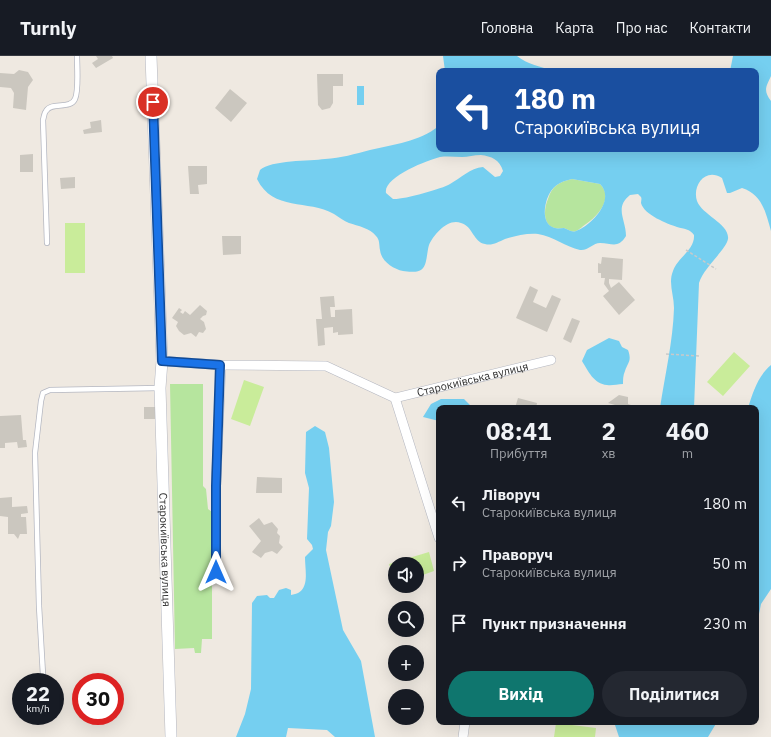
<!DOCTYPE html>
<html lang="uk">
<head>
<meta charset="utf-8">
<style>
	:root { --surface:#171b24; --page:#242831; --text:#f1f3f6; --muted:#9ea1a6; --line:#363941; --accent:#0f766e }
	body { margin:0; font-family:"IBM Plex Sans",sans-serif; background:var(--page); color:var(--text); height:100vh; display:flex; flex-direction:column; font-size:15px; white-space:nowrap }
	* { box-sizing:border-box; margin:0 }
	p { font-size:13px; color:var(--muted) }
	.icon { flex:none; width:22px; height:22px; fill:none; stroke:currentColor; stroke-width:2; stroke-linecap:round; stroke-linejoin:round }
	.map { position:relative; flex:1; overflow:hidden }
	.sheet { position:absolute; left:436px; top:349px; width:323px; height:320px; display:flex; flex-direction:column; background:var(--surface); border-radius:8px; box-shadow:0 4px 16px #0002 }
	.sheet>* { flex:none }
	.banner { position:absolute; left:436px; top:12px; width:323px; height:84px; border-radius:8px; box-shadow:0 4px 16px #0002; background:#1a4fa0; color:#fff; overflow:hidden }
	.fabs { position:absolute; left:388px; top:501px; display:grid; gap:8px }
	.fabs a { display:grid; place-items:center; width:36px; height:36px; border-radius:50%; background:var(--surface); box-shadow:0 4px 16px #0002; font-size:20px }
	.speed { position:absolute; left:12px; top:617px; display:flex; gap:8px; font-size:20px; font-weight:700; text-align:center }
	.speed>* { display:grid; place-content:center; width:52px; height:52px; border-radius:50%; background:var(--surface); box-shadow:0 4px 16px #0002; line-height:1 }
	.speed small { font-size:10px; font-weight:400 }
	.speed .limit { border:6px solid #d22; background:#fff; color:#111 }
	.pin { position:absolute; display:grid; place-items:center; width:34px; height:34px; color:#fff; margin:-17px; border:2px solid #fff; border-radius:50%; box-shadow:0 1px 4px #0007 }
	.me { position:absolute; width:44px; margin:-22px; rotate:0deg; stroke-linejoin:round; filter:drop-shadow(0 0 3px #0008) }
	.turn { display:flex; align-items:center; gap:14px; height:84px; padding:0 12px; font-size:18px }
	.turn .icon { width:52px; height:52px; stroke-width:2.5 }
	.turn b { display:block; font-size:28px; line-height:34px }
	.eta { display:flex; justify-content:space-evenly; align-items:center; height:68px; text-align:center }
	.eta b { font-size:24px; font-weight:700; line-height:28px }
	.button { display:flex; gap:8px; margin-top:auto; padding:8px 12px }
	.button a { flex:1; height:46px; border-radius:24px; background:var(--accent); color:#fff; font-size:16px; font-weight:700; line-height:46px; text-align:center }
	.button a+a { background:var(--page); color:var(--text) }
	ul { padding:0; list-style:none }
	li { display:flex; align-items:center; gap:12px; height:60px; padding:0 12px }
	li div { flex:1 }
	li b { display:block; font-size:15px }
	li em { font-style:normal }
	header { display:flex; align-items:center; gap:24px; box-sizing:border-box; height:56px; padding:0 20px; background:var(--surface); border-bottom:1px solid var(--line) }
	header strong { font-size:19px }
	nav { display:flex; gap:22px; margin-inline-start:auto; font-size:14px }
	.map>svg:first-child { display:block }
	.green { fill:#b6e59e }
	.pitch { fill:#c9ec9a }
	.water { fill:#75cff0; fill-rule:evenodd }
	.building { fill:#cbc7bf }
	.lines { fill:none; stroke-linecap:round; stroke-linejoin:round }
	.service-casing { stroke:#b4b7c1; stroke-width:6 }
	.minor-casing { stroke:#b4b7c1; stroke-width:10 }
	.tertiary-casing { stroke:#b4b7c1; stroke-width:12 }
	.path { stroke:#c9c9c9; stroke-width:1.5; stroke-dasharray:3 2; stroke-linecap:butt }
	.service { stroke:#fff; stroke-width:4.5 }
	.minor { stroke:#fff; stroke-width:9 }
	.tertiary { stroke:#fff; stroke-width:11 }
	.route-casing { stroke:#114b97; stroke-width:10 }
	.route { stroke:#1a73e8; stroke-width:7 }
	.labels { text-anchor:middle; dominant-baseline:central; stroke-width:3; stroke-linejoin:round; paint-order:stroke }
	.street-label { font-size:11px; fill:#2e2e2e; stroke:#fff }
</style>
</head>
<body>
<header>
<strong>Turnly</strong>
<nav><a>Головна</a><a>Карта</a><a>Про нас</a><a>Контакти</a></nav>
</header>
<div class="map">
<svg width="771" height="681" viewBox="0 0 771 681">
	<rect width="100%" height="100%" fill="#efe9e1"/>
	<path class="green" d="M572,123L600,128C614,142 598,160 586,168C583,170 579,174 576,175C571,177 568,173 564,172C561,172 558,173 555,172C542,169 544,152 548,143C552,130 559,126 572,123Z
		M170,328H203V430L206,433L208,453L212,456V583H202L201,597H195L194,592L175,593Z"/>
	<path class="pitch" d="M65,167H85V217H65Z
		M734,296L750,310L723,340L707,326Z
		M244,324L264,331L250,370L231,363Z
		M429,496L434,515L417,521V508H395V527L389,508Z
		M556,667L596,672L595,681H554Z"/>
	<path class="water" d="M443,0H517C527,8 541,11 554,15H445Z
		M733,0H771C771,6 771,15 771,20C766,31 763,34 771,45V175C766,157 762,138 742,132L730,137H727L722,122C705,111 692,130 697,145C702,159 730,168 728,183C726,194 704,211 699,227L694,352H660C665,319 673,285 674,252C674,239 668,227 673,215C677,202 695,194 694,179C690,173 684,173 677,171C668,168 644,159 641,147C641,145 642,143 641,141L638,138L630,139C614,152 626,163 626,180C618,193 612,187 600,187C593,187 588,195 580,194C566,191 553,180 538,178C527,177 515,180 505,183C498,186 492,190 485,188C473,186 473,170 461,167C448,162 434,178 429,189C427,195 427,208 423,212C420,217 409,216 403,215C393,213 381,205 380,194C379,189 380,184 376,180C370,172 358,170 349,167C344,165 339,161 334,158C308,143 273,156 257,123L260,114C271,104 310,105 325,103C341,102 355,98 370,94C395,88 418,86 439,70V93H756V15H730ZM481,99C491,100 500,104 503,115L500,120L495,121L483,111C470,112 461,122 450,128C442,133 402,144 393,143L386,137C383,121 428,104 440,101C448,100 455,101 462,101C468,101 474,99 481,99ZM572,123L600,128C616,144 591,170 576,175C571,177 568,173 564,172C561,172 558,173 555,172C542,169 544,152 547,143C552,130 559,126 572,123Z
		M357,30H364V49H357Z
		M609,282L619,285L622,291L628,294C632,305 628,306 625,315C623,319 623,324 623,328C617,328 612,330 607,329C594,328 588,315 582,305L587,294Z
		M771,309V533L761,548L756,573V352H748C753,336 758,320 771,309Z
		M441,343H464L473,352H439V365L423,361L431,348Z
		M315,370L325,376L329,392L334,446L331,470L328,476L326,494L343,574L361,605L375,681H335L327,674L288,672L286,681H236L245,658L251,633L252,547L257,540L267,539L270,542H274L279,534L286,532L291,534V539C311,537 305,516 305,501L313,493L312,489L307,483L309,432L305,417L306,376Z
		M614,666H717L708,681H619Z"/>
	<path class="building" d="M96,0H112L113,2L96,12L92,7L98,3Z
		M19,14L28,16L33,24L28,31L26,54L13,52L14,37L11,32L0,31V17L14,18Z
		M317,18H343V30H333V47L330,52L322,54L318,49Z
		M230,33L247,47L231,66L215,52Z
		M101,64L102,76L84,78L83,74L91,72L90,66Z
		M33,98V116H20V99Z
		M188,110H207V128L198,129L199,138H190Z
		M75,121V132L61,133L60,122Z
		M222,180H241V198L223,199Z
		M602,201L623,203L622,224L609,223V227L611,232L619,226L635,244L619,259L603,240L609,235L604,228L605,222H601V217H598V207L601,208Z
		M530,230L538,234L533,246L546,252L552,239L561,243L547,276L516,262Z
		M334,240L335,251H330L331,261H335V254L352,253L353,278L338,279V276L333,277V271L324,272L325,289L318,290L316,263H322L320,241Z
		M200,249L207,255L206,259L203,260L200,263L204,266L206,273L203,277L199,276L196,281L191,277L184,279L179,275L176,270L178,266L172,262L179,252L182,254L180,256L183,258L185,255L190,259Z
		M572,262L580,265L571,287L563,283Z
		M619,339L628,341V348L634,350V352H615V349L608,347Z
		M518,342L537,347L536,352H515Z
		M144,351H155L156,363H144Z
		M21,359L23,384H26L27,391L18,392L17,386L5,387V392H0V360Z
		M257,421L282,422V437H256Z
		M12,441V451L27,450L28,457L21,458V461H26L27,478H20L18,483L14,478H8V461L0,460V442Z
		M259,462L264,469L272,466L278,473L277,477L280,480L279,487L283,491L277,498L272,495L265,497L261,502L252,496L261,485L249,470Z"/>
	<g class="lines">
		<defs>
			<path id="service" d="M47,187L43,64C44,61 44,57 46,55C52,45 70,54 75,43C79,35 77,10 77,0
				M43,619L39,550L35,397L41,345L43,337L50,334L160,332"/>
			<g id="minor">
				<path id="s1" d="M162,305L221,309L326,310L395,342L551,304"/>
				<path d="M395,342L439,482"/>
				<path d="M216,516V430L221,309"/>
				<path d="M463,681L465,666"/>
			</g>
			<g id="tertiary">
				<path id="s2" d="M151,0L162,305L160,332L171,681"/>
			</g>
		</defs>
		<use href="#service" class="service-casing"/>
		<use href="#minor" class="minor-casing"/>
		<use href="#tertiary" class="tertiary-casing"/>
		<path class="path" d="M686,194L716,213
			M666,298L699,300"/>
		<use href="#service" class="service"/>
		<use href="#minor" class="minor"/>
		<use href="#tertiary" class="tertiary"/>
	</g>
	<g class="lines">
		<defs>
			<path id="route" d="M153,46L162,305L220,309L216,430V516"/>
		</defs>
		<use href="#route" class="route-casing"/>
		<use href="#route" class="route"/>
	</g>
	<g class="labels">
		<g class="street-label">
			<text stroke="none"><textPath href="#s1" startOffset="320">Старокиївська вулиця</textPath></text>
			<text stroke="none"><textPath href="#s2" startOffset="494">Старокиївська вулиця</textPath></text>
		</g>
	</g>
</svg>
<div class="fabs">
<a><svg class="icon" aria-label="sound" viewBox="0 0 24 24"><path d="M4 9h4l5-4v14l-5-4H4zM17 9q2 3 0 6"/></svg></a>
<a><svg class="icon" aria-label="search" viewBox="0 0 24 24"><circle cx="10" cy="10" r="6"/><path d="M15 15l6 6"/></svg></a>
<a>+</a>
<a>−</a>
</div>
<div class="speed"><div>22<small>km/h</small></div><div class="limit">30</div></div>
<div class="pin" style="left:153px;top:46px;background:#d93025"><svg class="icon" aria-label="arrive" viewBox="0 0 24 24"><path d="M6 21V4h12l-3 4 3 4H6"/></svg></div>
<svg class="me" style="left:216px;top:516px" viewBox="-20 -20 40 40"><path d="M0-17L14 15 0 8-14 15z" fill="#1a73e8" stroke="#fff" stroke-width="4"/></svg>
<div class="banner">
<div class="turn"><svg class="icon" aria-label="left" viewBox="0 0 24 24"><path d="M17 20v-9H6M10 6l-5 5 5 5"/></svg><div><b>180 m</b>Старокиївська вулиця</div></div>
</div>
<section class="sheet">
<div class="eta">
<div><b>08:41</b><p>Прибуття</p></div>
<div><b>2</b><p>хв</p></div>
<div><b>460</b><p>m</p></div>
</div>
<ul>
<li><svg class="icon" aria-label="left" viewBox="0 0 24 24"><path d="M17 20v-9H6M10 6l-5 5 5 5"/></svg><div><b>Ліворуч</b><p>Старокиївська вулиця</p></div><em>180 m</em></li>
<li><svg class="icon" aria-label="right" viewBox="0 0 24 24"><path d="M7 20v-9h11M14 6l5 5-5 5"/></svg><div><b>Праворуч</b><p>Старокиївська вулиця</p></div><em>50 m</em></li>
<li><svg class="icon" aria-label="arrive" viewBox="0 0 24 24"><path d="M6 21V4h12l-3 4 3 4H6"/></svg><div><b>Пункт призначення</b></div><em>230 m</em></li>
</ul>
<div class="button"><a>Вихід</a><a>Поділитися</a></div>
</section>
</div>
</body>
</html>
